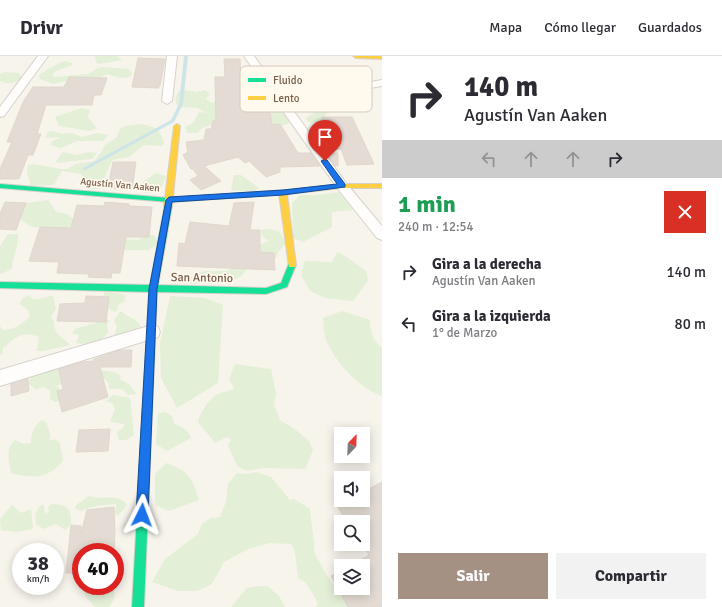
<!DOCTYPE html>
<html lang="es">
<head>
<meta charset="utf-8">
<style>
	:root { --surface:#fff; --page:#f2f2f3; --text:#2b2b33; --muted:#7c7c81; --line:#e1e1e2; --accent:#a49183 }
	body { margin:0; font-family:Signika,sans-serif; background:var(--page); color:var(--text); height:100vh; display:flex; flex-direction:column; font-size:15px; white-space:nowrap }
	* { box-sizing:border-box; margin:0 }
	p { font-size:13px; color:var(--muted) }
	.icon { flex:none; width:22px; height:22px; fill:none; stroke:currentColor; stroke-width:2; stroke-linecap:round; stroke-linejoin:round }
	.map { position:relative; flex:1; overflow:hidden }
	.drawer { display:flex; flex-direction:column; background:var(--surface); width:340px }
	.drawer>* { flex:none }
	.guide { background:#fff; color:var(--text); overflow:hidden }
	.needle { width:26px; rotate:23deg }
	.fabs { position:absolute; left:334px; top:371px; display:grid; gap:8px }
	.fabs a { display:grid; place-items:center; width:36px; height:36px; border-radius:0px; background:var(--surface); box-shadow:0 2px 10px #0003; font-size:20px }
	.speed { position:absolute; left:12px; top:487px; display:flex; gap:8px; font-size:20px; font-weight:700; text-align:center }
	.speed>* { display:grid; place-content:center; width:52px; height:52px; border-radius:50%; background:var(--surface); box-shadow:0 2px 10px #0003; line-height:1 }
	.speed small { font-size:10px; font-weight:400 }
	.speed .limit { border:6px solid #d22; background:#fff; color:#111 }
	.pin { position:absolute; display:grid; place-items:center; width:34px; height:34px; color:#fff; margin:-41px -17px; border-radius:50% 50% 50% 0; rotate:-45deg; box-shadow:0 0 4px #0007 }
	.pin .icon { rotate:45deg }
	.me { position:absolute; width:44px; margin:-22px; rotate:3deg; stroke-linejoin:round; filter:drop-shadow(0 0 3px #0008) }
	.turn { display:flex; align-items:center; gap:14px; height:84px; padding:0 16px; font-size:18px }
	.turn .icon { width:52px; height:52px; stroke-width:2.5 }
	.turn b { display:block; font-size:28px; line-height:34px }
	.lanes { display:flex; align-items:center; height:38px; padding:0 16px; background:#0003; justify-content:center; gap:20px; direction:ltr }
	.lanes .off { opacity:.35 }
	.round { display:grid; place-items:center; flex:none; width:42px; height:42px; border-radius:0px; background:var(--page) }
	.summary { display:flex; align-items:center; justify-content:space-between; height:68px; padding:0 16px }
	h1 { font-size:24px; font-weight:700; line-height:30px; color:#1e9e55 }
	.primary-button { display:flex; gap:8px; margin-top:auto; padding:8px 16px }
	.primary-button a { flex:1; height:46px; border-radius:0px; background:var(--accent); color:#fff; font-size:16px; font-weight:700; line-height:46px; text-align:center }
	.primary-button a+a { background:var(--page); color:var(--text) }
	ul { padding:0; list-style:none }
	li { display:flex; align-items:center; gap:12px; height:52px; padding:0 16px }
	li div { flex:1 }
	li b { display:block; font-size:15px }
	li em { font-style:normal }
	header { display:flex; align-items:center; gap:24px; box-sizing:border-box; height:56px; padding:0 20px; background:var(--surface); border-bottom:1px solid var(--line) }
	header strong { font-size:19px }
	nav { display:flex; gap:22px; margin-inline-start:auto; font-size:14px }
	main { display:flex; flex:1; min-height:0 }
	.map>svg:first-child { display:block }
	.green { fill:#e3efd7 }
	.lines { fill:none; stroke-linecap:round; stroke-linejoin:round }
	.stream { fill:#cde5e8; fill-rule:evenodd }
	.building { fill:#e4dcd4; stroke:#e0d7ce }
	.street-casing { stroke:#d7d1ca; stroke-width:2 }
	.fast-casing { stroke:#d7d0c8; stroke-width:2 }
	.slow-casing { stroke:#d7d0c8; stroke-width:2 }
	.street { fill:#fefdfc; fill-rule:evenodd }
	.fast { fill:#16e098; fill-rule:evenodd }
	.slow { fill:#ffcf43; fill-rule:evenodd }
	.route { fill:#1a73e8; stroke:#114b97 }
	.labels { text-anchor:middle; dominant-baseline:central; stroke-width:3.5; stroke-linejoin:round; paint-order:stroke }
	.far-street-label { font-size:10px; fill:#775c4b; stroke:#fff9ee }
	.street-label { font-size:12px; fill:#775c4b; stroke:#fff9ee }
	.key { fill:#fff9ee; stroke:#d6cabd; stroke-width:1 }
	.key-label { font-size:11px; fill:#775c4b }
</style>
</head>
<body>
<header>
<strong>Drivr</strong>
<nav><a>Mapa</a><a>Cómo llegar</a><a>Guardados</a></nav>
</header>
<main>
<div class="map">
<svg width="382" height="551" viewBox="0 0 382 551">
	<rect width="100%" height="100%" fill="#f7f4ec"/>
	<path class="green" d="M95,0H117L122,4L99,8L96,7Z
		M65,5L72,7V9L54,16L53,19L54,21L88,18L98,12L103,11L128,13L132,17V19L129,21L120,22L107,18L95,23L71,24L53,28L40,23L39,19C43,16 60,6 65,5Z
		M264,14C281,14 286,21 294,35L293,38C303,38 307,40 316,41C326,42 333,38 342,42L345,47C342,53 336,51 331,55C322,60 325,65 311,67L307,65L306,62L315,56L316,51C309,47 305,52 297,54L289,51L284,43L286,40L290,38L279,37Z
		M5,16L19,17L22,22L21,24C14,27 7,29 0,25V18Z
		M187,34L196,36L205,34L210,38L206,43L212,47L226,39L221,66L202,72L198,77H188L185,71L193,67L199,56L207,57L197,52L178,51C175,45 174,41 179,35Z
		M81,52L90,54L88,61L97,72L90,75L59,70L55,61Z
		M281,54L293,60V64L287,68L276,71L268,66L266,61L273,55Z
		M142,68C156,72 160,72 164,87L162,90L144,89L129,101L113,104C107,112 104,127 98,133H93L83,129L82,118L62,115L54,129L31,130L27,116L28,109L34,108L61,113H67L76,108L94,105L102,95L105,89L117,81L120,73L125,70Z
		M53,75L62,78L72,77L82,81L98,77L108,79L103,85H77L61,92L50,89L52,86L60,81L45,82L48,76Z
		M64,96L75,99L89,96L97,97L92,103L57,107L56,106C58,102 60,98 64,96Z
		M156,117L166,120C162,136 154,139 139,135L137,130Z
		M234,119H241L259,132L253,136L231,134Z
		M339,136L353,154L332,156V171L303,186L293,182L292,147L300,139H316Z
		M48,144L52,149L56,156L67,158L73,163V170L58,175L30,170L20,163V153L26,147Z
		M267,173L279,175L286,187L278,196L276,202L267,200L257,194L258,189L269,185L263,181L260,174Z
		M8,178H18C19,190 13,200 12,212L4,217L0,218V190Z
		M143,179H154L160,188L148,194H122L124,183L139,184Z
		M337,196L347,201L366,215L368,225L353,245L325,242L310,235L301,219L305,205L332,206Z
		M233,210H250L240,221L225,227L190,228V222L204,215H228Z
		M105,235L126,239L124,246L119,248L116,256C107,254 106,249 103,241Z
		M29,239L33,243C40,244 46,240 53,240L56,253L51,261L54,265C53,277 62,281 70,289L43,295H37L39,281C21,274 16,282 3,292V296L0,300V270L3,274C13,274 23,268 30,260L28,254L20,248L22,243Z
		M170,240L205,242L223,249L218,327L177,352L161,322L160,287Z
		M121,255C128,262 137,262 141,271L114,280L117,271L114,265L117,259Z
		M342,255L370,264C370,275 373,285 382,292V340C358,331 336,307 326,284C324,278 324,269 323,262Z
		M98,263L110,264L107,268L108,277L101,284L83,288L76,287L79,279L72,277L75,273L95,267Z
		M235,308L271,313L276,337L274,349L280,364L296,374L309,385L313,394L305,413L264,412L247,415L237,410L228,389L231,384L227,381L215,387L198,366C200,356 208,345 216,339C221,335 228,337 234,332L229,323Z
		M61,310L62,328L56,330L66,336L64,344L55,346L50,343V334L43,331L36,334L28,327L31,321V315Z
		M100,314L114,316L121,320L119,323C128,327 131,329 136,338L128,339L122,333H109V328L105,323L94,324Z
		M113,339L130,342L134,379L126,384H119L117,376L123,372L124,368L110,366L115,353L113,348L106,345Z
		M165,356L172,360L174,368C182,371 188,373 191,382L167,395L156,388L158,357Z
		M42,364L46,366L50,377V385L55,383L60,387L63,405C48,423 32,423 11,417C9,405 5,392 15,384L24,388L31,387C31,377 34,370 42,364Z
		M166,407C189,415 192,421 199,444L169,455L155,449V418Z
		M257,416L271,421L290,444L294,443L310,453L315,498L326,518L348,551H316L318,547L306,527L298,522L295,496L291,488L269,487L248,493L224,506L212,528L197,535H178L152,526L165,503L198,478L202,468L211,462L220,461L226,446L228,428L237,417L246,418Z
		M89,440C102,445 117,436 127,449L118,460L114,457L116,451V448L96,450L80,455L75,452L76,449Z
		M51,448C68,449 71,450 71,468L65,474L56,468L43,473L36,468C35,459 35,456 41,449H44V454L46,458L49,455L48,451Z
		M12,449L21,457L31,453L33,473L16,476L1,474L0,463Z
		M87,530H113C116,538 114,545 109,551H95L85,540L84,532Z
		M258,530H267L279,540L285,551H231L247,532Z"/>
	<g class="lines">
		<path class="stream" d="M184,0H188L183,48L174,66L85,114H83V112L171,64L179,48Z"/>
	</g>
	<path class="building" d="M138,2L165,3L160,30H158L159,32L132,31Z
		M224,3H240L241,22L256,23L259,43H268L272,69L280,68L298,97H311L320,110L280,111V116L266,121L249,105L245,107L238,101L204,110L221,125L201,134L190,124L198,120L193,113H191L183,99L188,96L186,86L204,84L206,73H211L213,65H216L215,21H225Z
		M69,21L107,22L101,39H94L92,49H46L37,78H41L33,99H28L19,123H0V113L12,86H7L23,46L33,31H64Z
		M321,61H352L374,108L347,109L341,93L330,94L321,70H326Z
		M326,97H338V110H335Z
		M113,106H136L132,134L108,132Z
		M5,146L26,147L16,174L0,173V158Z
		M105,146L129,148V150L152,151L149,181H126L120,217H112L111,222L88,221L89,218L57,217L59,206L29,205L40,171L71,172L77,149L104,150Z
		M254,146L250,174H260V196L274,197L275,214L177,210L179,187L185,188L190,166L229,170L234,147Z
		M86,240L109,241L106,266L57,265L60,248L85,247Z
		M120,294H132L131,311H100L108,341L62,356L57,335L63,334L59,313L83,306L93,305L94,303Z
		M28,323L29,335L11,340V328Z
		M110,373L108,395L76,396L79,374Z
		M382,426V551H348L331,520L341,515V532H363V510H350L369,499L362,488H363V466H347L337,450L349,444H363V436Z
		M114,451L115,475L114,496H81V517H66L71,469L81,470V478L87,454Z"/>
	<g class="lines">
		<defs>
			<path id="street" d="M38,0H48L4,60L0,61V51Z
				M167,0H177L172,45L167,48L162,45Z
				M244,0H254L283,41L382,24V30L287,46L346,127L382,170V184L377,182L338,133Z
				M152,269L158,271L160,276L158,281L0,330V314Z"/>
			<path id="fast" d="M0,128L169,142L288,134L292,136L288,138L169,146L0,132Z
				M165,148H168L172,150L158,229L266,232L281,227L289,207H295L296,209L287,231L266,238L157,236L144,551H132L149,236L0,232V226L150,229Z"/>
			<path id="slow" d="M353,0H382V3L356,2Z
				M177,68L180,70L172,150L168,152L164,150L174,70Z
				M342,128H382V132H342L287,138L296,209L295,211H289L279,137L280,135Z"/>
		</defs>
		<use href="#street" class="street-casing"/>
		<use href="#fast" class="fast-casing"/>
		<use href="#slow" class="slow-casing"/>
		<use href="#street" class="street"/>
		<use href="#fast" class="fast"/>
		<use href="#slow" class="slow"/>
	</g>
	<path class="route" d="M325,103L327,104L345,128V131L283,139L172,146L157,233L148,459L146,463L142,465L138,463L136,459L149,233L166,144L169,141L283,134L337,128L321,105Z"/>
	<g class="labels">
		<g class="far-street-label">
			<text transform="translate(120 129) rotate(5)">Agustín Van Aaken</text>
		</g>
		<g class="street-label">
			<text transform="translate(202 222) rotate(1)">San Antonio</text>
		</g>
	</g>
	<rect x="240" y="10" width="132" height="46" rx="6" class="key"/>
	<rect x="248" y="22" width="18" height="4" fill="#16e098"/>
	<rect x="248" y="40" width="18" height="4" fill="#ffcf43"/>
	<g class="key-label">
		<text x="273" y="28">Fluido</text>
		<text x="273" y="46">Lento</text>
	</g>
</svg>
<div class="fabs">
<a><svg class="needle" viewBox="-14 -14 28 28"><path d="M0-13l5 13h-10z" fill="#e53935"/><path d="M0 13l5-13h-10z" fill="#7c7c81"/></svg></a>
<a><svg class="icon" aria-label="sound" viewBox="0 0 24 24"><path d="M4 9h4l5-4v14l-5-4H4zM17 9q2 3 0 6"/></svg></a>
<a><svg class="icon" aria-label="search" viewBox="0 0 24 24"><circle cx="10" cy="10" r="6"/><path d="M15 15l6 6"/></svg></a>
<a><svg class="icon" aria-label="layers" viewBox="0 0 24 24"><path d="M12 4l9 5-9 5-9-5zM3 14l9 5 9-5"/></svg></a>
</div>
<div class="speed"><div>38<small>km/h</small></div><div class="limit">40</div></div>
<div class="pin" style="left:325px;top:105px;background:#d93025"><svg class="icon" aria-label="arrive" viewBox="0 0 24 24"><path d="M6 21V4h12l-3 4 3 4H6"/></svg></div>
<svg class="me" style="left:142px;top:459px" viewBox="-20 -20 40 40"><path d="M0-17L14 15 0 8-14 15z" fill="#1a73e8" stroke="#fff" stroke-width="4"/></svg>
</div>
<section class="drawer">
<div class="guide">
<div class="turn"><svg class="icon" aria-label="right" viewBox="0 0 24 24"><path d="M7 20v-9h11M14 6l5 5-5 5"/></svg><div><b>140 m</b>Agustín Van Aaken</div></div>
<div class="lanes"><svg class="icon off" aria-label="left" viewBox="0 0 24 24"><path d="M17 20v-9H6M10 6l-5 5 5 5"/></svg><svg class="icon off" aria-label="ahead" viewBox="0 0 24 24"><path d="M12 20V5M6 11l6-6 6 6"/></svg><svg class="icon off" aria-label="ahead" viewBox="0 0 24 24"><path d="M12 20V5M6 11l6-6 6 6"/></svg><svg class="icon" aria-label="right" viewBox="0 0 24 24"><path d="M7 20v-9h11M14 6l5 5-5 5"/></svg></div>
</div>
<div class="summary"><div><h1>1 min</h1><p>240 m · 12:54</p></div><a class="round" style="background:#d93025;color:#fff"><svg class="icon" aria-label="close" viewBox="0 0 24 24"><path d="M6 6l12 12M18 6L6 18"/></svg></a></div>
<ul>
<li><svg class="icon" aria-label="right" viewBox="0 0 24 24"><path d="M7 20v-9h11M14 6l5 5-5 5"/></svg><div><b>Gira a la derecha</b><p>Agustín Van Aaken</p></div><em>140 m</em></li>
<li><svg class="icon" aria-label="left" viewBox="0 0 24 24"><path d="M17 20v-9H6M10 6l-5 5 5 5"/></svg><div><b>Gira a la izquierda</b><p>1° de Marzo</p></div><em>80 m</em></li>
</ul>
<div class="primary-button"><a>Salir</a><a>Compartir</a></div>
</section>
</main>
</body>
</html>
